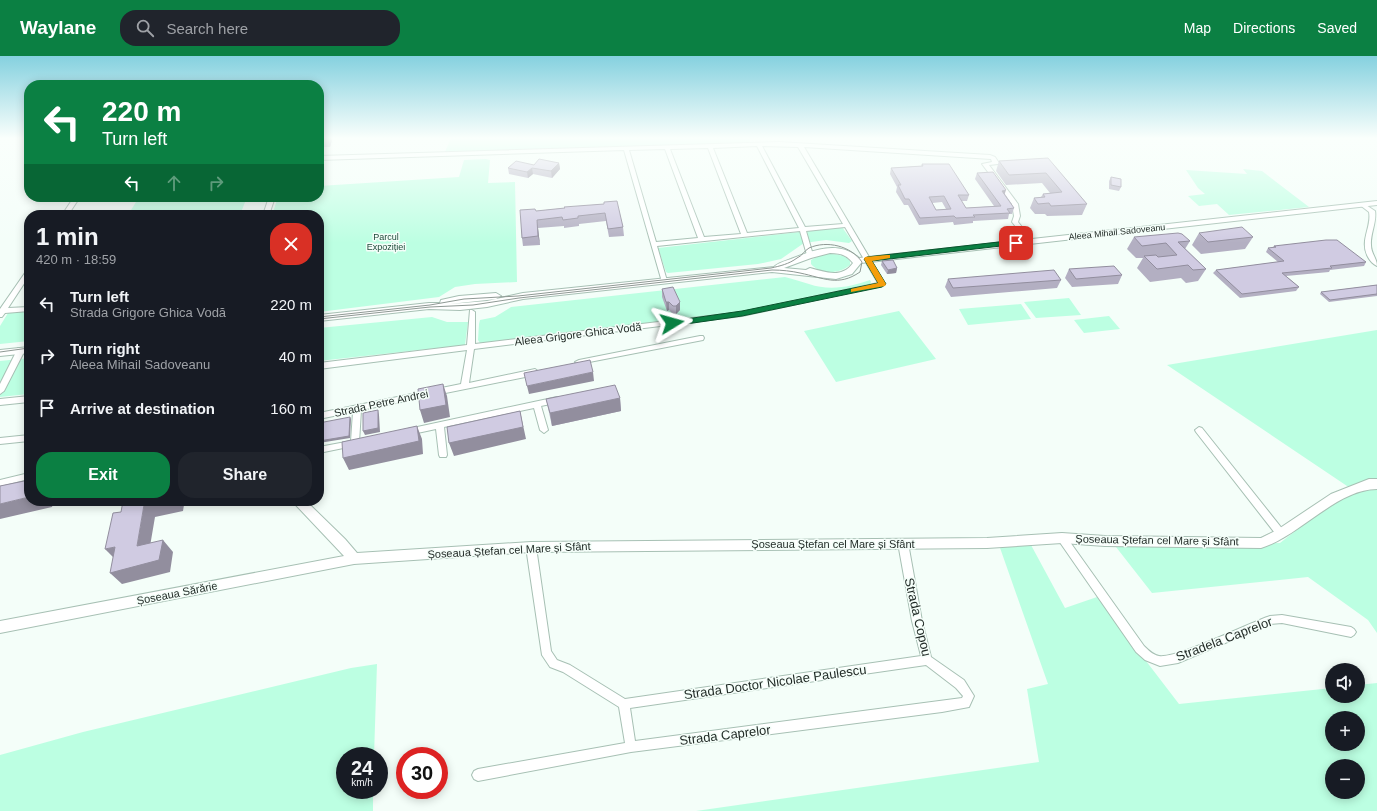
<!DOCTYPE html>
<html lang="en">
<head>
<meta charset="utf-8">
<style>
	:root { --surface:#171b24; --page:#20242c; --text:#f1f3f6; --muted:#9ea1a6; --accent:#0b8043 }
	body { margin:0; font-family:Helvetica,sans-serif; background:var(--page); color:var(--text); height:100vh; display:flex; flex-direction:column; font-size:15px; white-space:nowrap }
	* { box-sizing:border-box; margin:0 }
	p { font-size:13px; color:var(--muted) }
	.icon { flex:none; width:22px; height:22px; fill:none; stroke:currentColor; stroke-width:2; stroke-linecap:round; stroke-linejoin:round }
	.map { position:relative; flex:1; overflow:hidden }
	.side { position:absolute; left:24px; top:154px; width:300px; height:296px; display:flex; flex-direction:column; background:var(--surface); border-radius:16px; box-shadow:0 2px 10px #0003 }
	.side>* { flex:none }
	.banner { position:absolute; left:24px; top:24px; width:300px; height:122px; border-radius:16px; box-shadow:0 2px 10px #0003; background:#0b8043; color:#fff; overflow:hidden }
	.controls { position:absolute; left:1325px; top:607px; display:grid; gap:8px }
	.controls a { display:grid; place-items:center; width:40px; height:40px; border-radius:50%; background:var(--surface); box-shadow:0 2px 10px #0003; font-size:20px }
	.speed { position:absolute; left:336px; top:691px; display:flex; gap:8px; font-size:20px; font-weight:700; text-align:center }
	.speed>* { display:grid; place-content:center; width:52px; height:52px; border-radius:50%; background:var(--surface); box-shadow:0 2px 10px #0003; line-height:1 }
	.speed small { font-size:10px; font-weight:400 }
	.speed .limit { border:6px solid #d22; background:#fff; color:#111 }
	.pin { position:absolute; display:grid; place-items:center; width:34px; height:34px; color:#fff; margin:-17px; border-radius:8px; box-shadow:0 2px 6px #0006 }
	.me { position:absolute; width:44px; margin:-22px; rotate:82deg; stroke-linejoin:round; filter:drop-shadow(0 0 3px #0008) }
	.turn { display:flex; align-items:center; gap:14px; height:84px; padding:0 12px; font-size:18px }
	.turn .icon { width:52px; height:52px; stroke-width:2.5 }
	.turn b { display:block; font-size:28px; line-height:34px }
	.lanes { display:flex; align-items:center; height:38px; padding:0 12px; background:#0003; justify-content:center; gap:20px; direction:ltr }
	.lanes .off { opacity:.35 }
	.round { display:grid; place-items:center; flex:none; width:42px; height:42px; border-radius:16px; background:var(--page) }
	.summary { display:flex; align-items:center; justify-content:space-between; height:68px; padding:0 12px }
	h1 { font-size:24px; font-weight:600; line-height:30px }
	.action { display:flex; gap:8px; margin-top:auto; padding:8px 12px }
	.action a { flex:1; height:46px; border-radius:16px; background:var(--accent); color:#fff; font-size:16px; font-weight:600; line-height:46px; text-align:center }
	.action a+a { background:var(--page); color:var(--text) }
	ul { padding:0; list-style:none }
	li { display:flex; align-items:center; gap:12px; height:52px; padding:0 12px }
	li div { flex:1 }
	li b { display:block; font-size:15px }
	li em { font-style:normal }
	header { display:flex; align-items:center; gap:24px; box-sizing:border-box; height:56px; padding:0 20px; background:var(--accent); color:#fff }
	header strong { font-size:19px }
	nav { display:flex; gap:22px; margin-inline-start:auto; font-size:14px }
	.search { width:280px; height:36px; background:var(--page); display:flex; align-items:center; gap:10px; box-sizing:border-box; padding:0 14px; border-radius:16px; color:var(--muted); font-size:15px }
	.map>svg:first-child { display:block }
	.green { fill:#bcffe2; fill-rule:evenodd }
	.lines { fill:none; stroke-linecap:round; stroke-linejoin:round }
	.street-casing { stroke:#a7c0b4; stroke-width:2 }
	.secondary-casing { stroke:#a7c0b4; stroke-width:2 }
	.street { fill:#fff; fill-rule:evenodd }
	.secondary { fill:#fff; fill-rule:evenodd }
	.tram { stroke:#8f9994; stroke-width:1 }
	.wall { fill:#b3afc2; fill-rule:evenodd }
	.shaded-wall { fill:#928e9e }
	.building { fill:#d0cbe2; stroke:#928e9e; fill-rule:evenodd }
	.route { fill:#0b8043; stroke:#07532c }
	.slow { fill:#f59e0b }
	.labels { text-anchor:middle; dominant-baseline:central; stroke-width:3; stroke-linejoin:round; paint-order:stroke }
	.far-street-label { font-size:9px; fill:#1f2824; stroke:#f4fef9 }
	.far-park-label { font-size:9px; fill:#1d4a39; stroke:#f4fef9 }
	.street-label { font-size:11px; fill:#1f2824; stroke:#f4fef9 }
	.near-street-label { font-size:13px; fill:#1f2824; stroke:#f4fef9 }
</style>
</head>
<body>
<header>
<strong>Waylane</strong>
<div class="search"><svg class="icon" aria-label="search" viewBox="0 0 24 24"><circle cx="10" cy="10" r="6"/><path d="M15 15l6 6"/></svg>Search here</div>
<nav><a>Map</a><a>Directions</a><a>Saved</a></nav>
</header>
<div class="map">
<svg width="1377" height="755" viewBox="0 0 1377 755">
	<rect width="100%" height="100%" fill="#f4fef9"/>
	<path class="green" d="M451,82H751L749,87L624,90L445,96Z
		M486,103L490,104L488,127L515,126L517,226L475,228L455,231L439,241L319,256V159H272L278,141H319V130L459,121L464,104Z
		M1243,113L1262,115L1309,151L1229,159L1217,148L1199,150L1188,140L1205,138L1198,132L1186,114L1247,118Z
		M139,141H247L240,159H128Z
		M842,171L852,185L849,187L826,184L804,187L781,203L758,208L668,217L666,216L658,192Z
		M826,198C835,198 844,198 850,205V209C840,218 820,219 811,208V204L819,200Z
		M785,221C794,223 801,226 809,228C829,235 851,231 870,224L871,226L870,229L737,257L480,287L478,284L479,268L480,264L495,261L511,251Z
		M1069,242L1081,259L1036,262L1024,246Z
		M1021,248L1031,263L968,269L959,253Z
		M29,255V285L0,288V270L8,257Z
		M899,255L936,303L836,326L804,275Z
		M1109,260L1120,273L1084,277L1074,264Z
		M432,261L447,266H468L465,289L319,305V272Z
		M1377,274V426L1350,432L1167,309Z
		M29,302V338L0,341V305Z
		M1377,429V577L1368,564L1308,521L1152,537L1116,491L1280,487L1337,442Z
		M999,489H1031L1065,552L1097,541L1179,648L1332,632V640H1358V629L1377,627V755H696L1039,706L1027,633L1048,628ZM1332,662H1358V688H1332ZM1332,710H1358V736H1332Z
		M377,608L374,700H345V734H373V755H0V699L83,676L351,612Z"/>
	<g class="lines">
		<defs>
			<path id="street" d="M779,86L990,99L995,101L999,107L998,108L989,109L1018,148L1020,160L1018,166L1033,185L1032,186H1028L1012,166L1014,160L1012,148L982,108L992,106L991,103L804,91L885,228L884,229L742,260L474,293L469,327L535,313L539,316L535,319L361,354L359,387L358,389L319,397V391L351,385L353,356L319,363V357L461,328L467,294L319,313V307L467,289L470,254H472L475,256V288L742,256L878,227L845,171L806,175L813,199L810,201L807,199L800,175L657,190L667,225L664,227L662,226L624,94L319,104V100ZM757,90L799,172L747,177L713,92ZM762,90L798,91L843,168L805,171ZM708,92L741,178L704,181L670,93ZM665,93L698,182L656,186L629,94Z
				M74,141H80L68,159H62Z
				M269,141H275L269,159H263Z
				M1363,147L1375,155C1377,166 1370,178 1371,189C1371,198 1377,202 1377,210C1373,208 1370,205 1368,201C1359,185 1372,171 1369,156L1360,149Z
				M29,213V220L8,252L29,251V255L5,257L2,261H0V253L27,214Z
				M700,280H703L704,282L703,284L579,308L575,306L579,304Z
				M18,292H21L25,294L4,335L0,338V328Z
				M29,340V346L0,349V343Z
				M557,341L560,342L561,344L560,346L541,350L548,374L544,377L540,374L534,352L444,371L447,399L446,401H440L439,399L436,373L408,379L404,376L408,373Z
				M1199,371L1202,372L1284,475L1285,478L1284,481L1281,482L1278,481L1196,376L1195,374Z
				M29,379V385L0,388V382Z
				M29,417V423L0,430V424Z
				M1062,478L1065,479L1144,590C1148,594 1153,599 1159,600C1176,603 1249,567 1270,560L1282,559L1351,571L1354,573L1356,576L1354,579L1351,581L1282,567L1270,568L1178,607L1160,610L1145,604L1136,596L1059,485L1058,482L1059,479Z
				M903,483L906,484L908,487L922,565L931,601L964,624L974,640L969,651L942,656L631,696L478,725L474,723L472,719L474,715L478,713L625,687L619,651L563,616L550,611L542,599L526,491L528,488L531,487L534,488L536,491L551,595L557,604L570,609L625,643L921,600L912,565L898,487L900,484ZM926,609L956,632L963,640L962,642L635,685L630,652Z"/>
			<path id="secondary" d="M1377,145V149L861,207L852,218L836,223L772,216L523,243L487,251L460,254L429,253L319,265V259L429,247H440L441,244L459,240L496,237L501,240L496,243L450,248L487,245L523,237L774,211C778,207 785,205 791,203C813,194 839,184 859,202ZM830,197C840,197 847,199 853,207C842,223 825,216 810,212L806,214L784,212L811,202Z
				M29,291V297L0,300V294Z
				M1369,423H1377V433C1337,433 1300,480 1261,492L1105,490L1062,487L987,492L531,496L354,508L0,577V565L344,500L292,445H306L345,483L357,497L531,486L987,482L1062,477L1105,480L1261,482L1277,474L1331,438Z"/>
		</defs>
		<use href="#street" class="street-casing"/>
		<use href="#secondary" class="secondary-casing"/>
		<use href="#street" class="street"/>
		<use href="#secondary" class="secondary"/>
		<path class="tram" d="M319,261L430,249L464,243L518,240L771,212C780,210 789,208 797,202C802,200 804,195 809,192C827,184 851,190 862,206L860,216C838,231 824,222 800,217C791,215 782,214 772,214L519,242L473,249L430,251L319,263
			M0,296L29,292"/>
	</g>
	<path class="wall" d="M319,82L332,84L330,91H321L319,97Z
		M1048,102L1087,148L1082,159L1047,160L1045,158H1035L1030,152L1034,142L1041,141L1043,138L1050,137L1042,127L1006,129L996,115L999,105Z
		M559,107L560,113L552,122L533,118L528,122L509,118L508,112Z
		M922,108L969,139L967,145H961L966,152L994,150L975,123L977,117L1005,138L1014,152L1012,158H1009L1008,163L973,165V167L954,169L953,166L919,169L908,149H904L896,136L897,131L890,118L891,112L921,110ZM942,146L946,153L936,154L932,147Z
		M1111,121L1121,131L1119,135L1109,133V125Z
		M604,148L623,171L624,180L609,181L606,165L579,168V170L564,172V170L538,172L540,189L523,190L522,182L536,155Z
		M1199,177L1253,181L1245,193L1201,198L1192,189Z
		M1134,181L1190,185L1185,193L1206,213L1198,225L1186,227L1181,222L1150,226L1137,212L1143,202H1136L1127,193Z
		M1274,190L1366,206L1364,210L1330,214L1329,216L1286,220L1299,231L1296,235L1240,242L1213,217L1216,214L1278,206L1266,196L1268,192H1272Z
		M882,205L897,212L896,217L887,218L881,209Z
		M1069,213L1122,219L1118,228L1072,231L1065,222Z
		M948,223L1061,224L1057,232L951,241L945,231Z
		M1377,229V240L1329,246L1320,238L1321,236Z
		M662,233L680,254L676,258H673L669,254L667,255L662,241Z
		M620,342L621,355L552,370L546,343Z"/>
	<path class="shaded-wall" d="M328,82H331L332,84L330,91L327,83Z
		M319,87L321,91L319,97Z
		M559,107L560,113L552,122L551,115Z
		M532,112L533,118L528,122L527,116Z
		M1006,134L1004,140L1002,135Z
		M537,164L538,172L540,189L538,180Z
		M897,212L896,217L887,218L888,214Z
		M666,246H669V254L667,255Z
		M680,246V254L676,258V250Z
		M593,316L594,325L529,338L527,330Z
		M443,328L447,340L450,361L424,367L420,354Z
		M620,342L621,355L552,370L550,357Z
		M378,354L379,359L380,376L365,379L363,375Z
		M520,355L526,383L454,400L449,387Z
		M350,361L351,363L350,382L319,387V385Z
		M417,370L422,383L423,398L349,414L343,402Z
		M29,441V445H54L52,451L0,463V448Z
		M163,445H194V447L184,449L183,455L155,461L148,502L137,490L144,449Z
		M163,484L173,496L170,516L122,528L110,517Z
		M115,491L117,505L105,493Z"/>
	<path class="building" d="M319,82H328L327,83L319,84Z
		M1048,102L1087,148L1051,150L1049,147L1038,148L1034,142L1045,141L1043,138L1062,136L1046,117L1009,119L999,105Z
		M539,103L559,107L551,115L532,112L527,116L508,112L516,105L534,109Z
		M922,108H949L969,139H958L966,152L1001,150L977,117L993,116L1006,134L1002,135L1014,152L1007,153L1010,157L973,159L975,161L956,162L954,160L920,162L909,143H905L898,129H901L891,112L923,110ZM944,140L951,153L936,154L929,141Z
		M1111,121L1121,123V131L1111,129Z
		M617,145L623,171L608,173L605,157L578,160V162L563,164L562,161L537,164L538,180L522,182L520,154L535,153L536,155L565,152L564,151L604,148V146Z
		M1242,171L1253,181L1208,186L1199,177Z
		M1178,177L1182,178L1190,185L1178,186L1206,213L1193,214L1188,209L1157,213L1144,200L1156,199L1158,201L1177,199L1166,187L1142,190L1134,181Z
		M1326,184H1337L1366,206L1330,210L1332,212L1282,217L1299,231L1242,238L1216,214L1284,205L1268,192L1276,191L1274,190Z
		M893,204L897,212L888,214L882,205Z
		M1114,210L1122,219L1076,223L1069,213Z
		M1054,214L1061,224L953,232L948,223Z
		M1377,229V238L1330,244L1321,236Z
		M673,231L680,246L676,250H673L669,246H666L662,233Z
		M590,304L593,316L527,330L524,317Z
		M443,328L446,349L420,354L418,333Z
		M615,329L620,342L550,357L546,343Z
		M378,354V372L363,375V357Z
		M520,355L523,371L449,387L447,371Z
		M350,361L349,380L319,385V367Z
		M417,370L419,385L343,402L342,386Z
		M29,424V441L0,448V430Z
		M123,445H163L144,449L137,490L163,484L159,504L110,517L115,491L105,493L113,457L121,456Z"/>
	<linearGradient id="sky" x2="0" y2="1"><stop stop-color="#85d1df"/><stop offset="0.44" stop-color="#fafffc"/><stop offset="1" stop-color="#fafffc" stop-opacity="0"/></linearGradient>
	<rect width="1377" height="187" fill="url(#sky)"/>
	<path class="route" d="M1016,184L1020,187L1018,188L872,205L886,228L882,231L742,260L672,270L668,267L672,265L742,255L878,227L864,203L867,201Z"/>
	<path class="slow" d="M887,199H890V202L872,205L886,228L885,230L851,236V233L878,227L864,203L865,201Z"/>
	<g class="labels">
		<g class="far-street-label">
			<text transform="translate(1117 176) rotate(-6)">Aleea Mihail Sadoveanu</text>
		</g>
		<g class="far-park-label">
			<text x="386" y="181">Parcul<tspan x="386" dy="10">Expoziției</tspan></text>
		</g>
		<g class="street-label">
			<text transform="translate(578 278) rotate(-7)">Aleea Grigore Ghica Vodă</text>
			<text transform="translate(381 347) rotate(-12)">Strada Petre Andrei</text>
			<text transform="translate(1157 484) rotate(1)">Șoseaua Ștefan cel Mare și Sfânt</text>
			<text x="833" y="488">Șoseaua Ștefan cel Mare și Sfânt</text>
			<text transform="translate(509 494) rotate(-3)">Șoseaua Ștefan cel Mare și Sfânt</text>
			<text transform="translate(177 537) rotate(-11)">Șoseaua Sărărie</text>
		</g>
		<g class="near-street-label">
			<text transform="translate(918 561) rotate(77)">Strada Copou</text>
			<text transform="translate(1224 583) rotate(-21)">Stradela Caprelor</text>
			<text transform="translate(775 626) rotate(-8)">Strada Doctor Nicolae Paulescu</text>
			<text transform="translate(725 679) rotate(-7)">Strada Caprelor</text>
		</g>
	</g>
</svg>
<div class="controls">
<a><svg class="icon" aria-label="sound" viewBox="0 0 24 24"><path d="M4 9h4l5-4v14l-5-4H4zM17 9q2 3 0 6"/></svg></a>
<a>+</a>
<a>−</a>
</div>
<div class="speed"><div>24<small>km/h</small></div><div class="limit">30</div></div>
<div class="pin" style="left:1016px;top:187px;background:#d93025"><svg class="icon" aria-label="arrive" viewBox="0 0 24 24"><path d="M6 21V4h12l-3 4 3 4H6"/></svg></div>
<svg class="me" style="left:672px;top:267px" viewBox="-20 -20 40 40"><path d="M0-17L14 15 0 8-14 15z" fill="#0b8043" stroke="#fff" stroke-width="4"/></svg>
<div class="banner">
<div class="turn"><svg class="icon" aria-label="left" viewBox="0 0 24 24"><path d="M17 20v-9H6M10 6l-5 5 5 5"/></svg><div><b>220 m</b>Turn left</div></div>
<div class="lanes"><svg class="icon" aria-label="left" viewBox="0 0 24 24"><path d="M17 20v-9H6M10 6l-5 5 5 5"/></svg><svg class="icon off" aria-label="ahead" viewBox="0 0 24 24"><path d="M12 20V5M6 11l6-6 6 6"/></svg><svg class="icon off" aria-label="right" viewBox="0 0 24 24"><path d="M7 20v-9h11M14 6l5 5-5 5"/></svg></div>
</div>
<section class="side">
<div class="summary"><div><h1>1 min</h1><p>420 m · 18:59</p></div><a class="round" style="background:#d93025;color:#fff"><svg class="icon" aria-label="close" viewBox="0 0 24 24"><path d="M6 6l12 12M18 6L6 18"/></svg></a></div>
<ul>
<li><svg class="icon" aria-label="left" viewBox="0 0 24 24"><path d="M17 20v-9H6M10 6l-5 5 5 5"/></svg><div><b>Turn left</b><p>Strada Grigore Ghica Vodă</p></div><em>220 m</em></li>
<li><svg class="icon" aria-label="right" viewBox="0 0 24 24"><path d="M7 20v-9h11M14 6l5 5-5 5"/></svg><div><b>Turn right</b><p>Aleea Mihail Sadoveanu</p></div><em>40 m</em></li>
<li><svg class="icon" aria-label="arrive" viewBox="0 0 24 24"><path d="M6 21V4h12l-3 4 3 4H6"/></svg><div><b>Arrive at destination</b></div><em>160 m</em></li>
</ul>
<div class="action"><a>Exit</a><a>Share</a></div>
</section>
</div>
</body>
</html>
